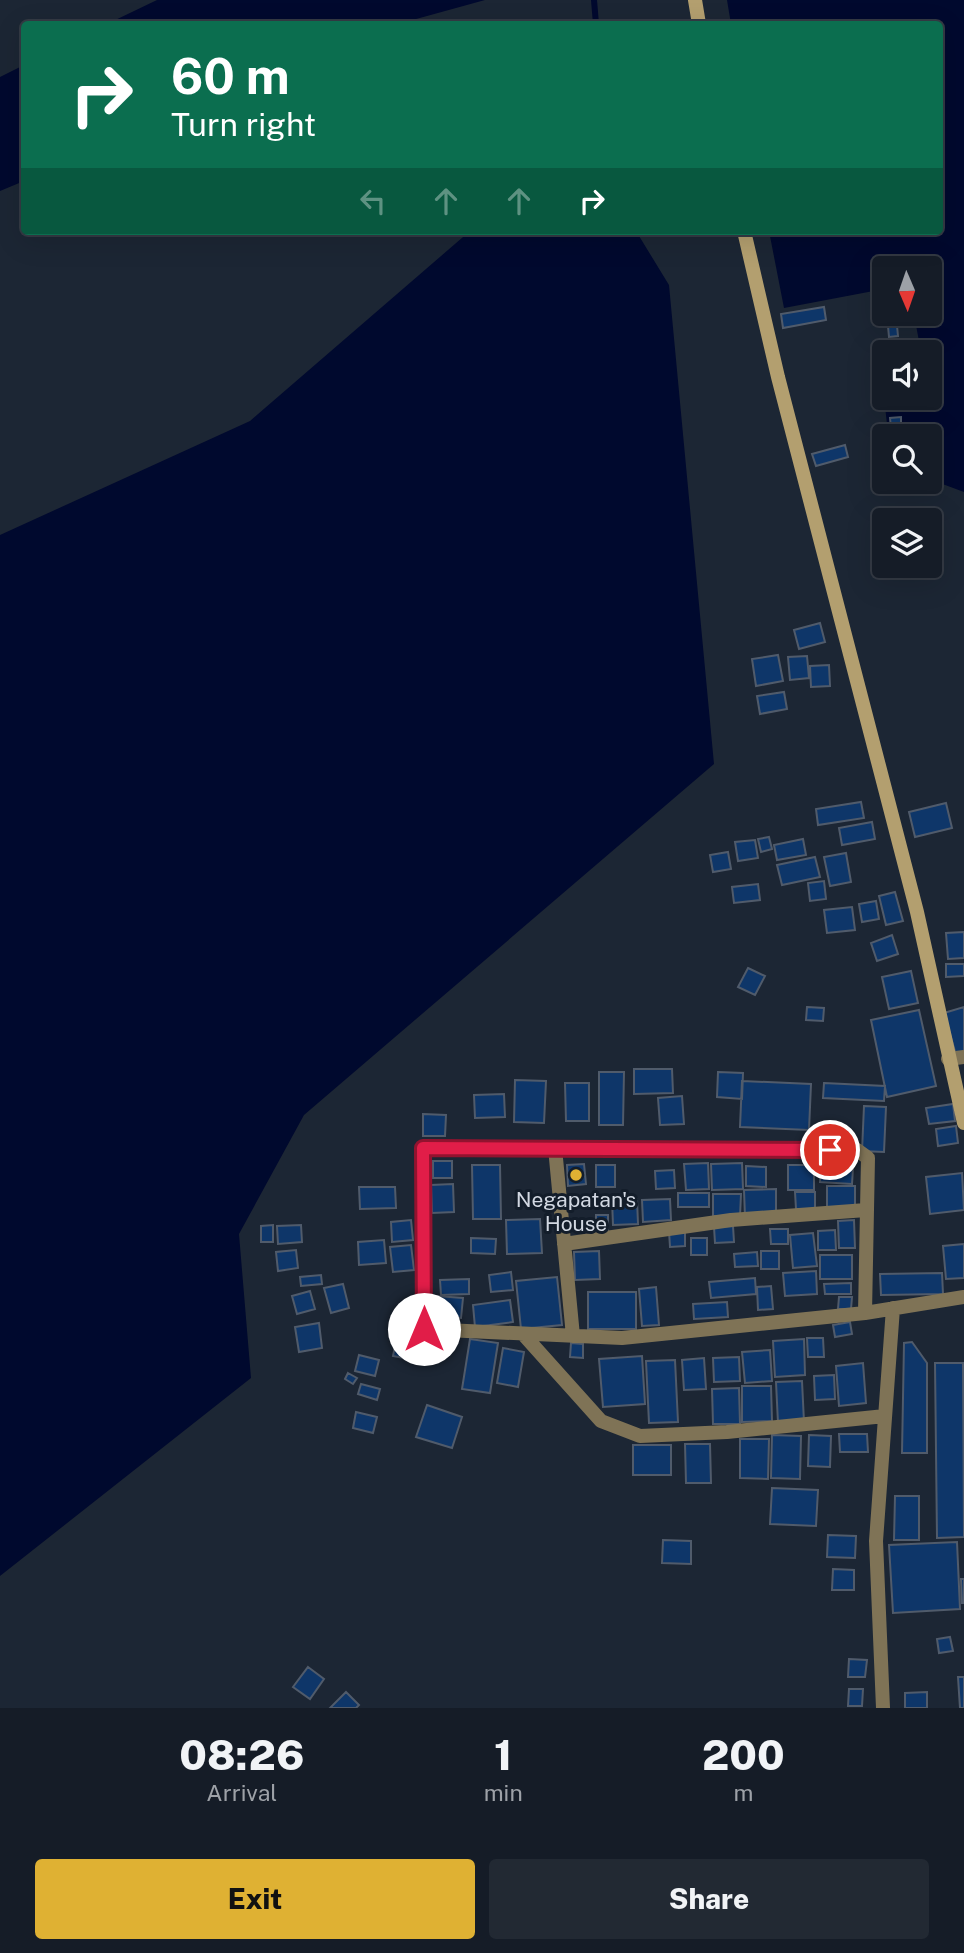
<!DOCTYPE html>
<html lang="en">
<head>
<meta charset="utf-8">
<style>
	:root { --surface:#151c27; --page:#222933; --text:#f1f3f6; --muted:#9da1a7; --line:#343a44; --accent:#dfb133 }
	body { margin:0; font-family:"Public Sans",sans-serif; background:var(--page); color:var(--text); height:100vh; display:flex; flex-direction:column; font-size:26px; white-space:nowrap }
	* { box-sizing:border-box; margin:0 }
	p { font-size:23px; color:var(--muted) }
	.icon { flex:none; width:38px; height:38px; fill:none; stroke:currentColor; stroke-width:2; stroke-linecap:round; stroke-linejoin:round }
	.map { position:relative; height:1708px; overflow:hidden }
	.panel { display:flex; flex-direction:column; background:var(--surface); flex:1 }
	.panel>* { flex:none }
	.banner { position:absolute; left:21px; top:21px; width:922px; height:214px; border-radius:7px; box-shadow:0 7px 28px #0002,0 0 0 2px var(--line); background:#0b6e4f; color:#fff; overflow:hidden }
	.needle { width:46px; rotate:178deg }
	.fabs { position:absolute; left:872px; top:256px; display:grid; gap:14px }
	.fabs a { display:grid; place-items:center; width:70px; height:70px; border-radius:7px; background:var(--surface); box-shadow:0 7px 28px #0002,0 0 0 2px var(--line); font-size:35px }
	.pin { position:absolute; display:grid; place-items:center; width:60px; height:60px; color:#fff; margin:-30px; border:4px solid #fff; border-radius:50%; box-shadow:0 2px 7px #0007 }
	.me { position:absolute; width:77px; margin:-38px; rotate:0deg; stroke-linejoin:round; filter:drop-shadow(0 0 5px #0008) }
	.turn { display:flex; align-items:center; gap:24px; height:147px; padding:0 35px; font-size:32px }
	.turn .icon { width:91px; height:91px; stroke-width:2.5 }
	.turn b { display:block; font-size:49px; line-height:60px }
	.lanes { display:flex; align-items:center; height:66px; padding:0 35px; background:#0003; justify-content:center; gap:35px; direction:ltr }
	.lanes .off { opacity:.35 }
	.eta { display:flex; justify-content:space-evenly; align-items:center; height:119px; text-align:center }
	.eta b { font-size:42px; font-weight:800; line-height:49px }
	.cta { display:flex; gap:14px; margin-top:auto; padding:14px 35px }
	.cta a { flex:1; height:80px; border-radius:7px; background:var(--accent); color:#111; font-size:28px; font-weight:800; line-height:80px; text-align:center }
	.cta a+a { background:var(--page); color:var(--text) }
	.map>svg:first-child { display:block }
	.water { fill:#00092e }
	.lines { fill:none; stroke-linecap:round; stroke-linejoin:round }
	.stream { stroke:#00092e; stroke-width:6 }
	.building { fill:#0e3669; stroke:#505b6b; stroke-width:2 }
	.minor { stroke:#7f7356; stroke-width:14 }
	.secondary { stroke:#b39f6f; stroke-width:14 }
	.route-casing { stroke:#92132f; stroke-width:18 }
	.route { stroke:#e11d48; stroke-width:12 }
	.poi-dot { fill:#dfb133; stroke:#131d2a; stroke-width:2.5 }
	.labels { text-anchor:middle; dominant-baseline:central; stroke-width:6; stroke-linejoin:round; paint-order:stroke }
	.poi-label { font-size:21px; fill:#d2d8e2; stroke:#131d2a }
</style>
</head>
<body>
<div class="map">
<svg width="964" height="1708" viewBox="0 0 964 1708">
	<rect width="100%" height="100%" fill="#1c2634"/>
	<path class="water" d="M157,0H485L398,24H107Z
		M727,0H964V492L929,479V436H890L888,433L884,397H929V352H921L916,325L900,313H929V268H884V289L784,308L769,231H940V24H731Z
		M24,65V181L0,191V77Z
		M470,231H636L669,285L714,764L304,1115L239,1234L251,1378L0,1576V535L250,421Z"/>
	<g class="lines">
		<path class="stream" d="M594,0L596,24"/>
	</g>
	<path class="building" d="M871,295H881V305H872Z
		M824,307L826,320L783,328L781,314Z
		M885,313H896L897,322L886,323Z
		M888,326H897L898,336L889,337Z
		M902,400L903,407L895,408L894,401Z
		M901,417V427L891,428L890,418Z
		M845,445L848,457L816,466L812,454Z
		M820,623L825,642L799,649L794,630Z
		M778,655L783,681L756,686L752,659Z
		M807,656L809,678L790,680L788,657Z
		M829,665L830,686L811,687L810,666Z
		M784,692L787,709L760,714L757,696Z
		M861,802L864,818L818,825L816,809Z
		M946,803L952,828L915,837L909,812Z
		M872,822L875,839L842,845L839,828Z
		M769,837L772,849L761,852L758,839Z
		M803,839L806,855L777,860L774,845Z
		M755,840L758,858L738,861L735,842Z
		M728,852L731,869L713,872L710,855Z
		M846,853L851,882L830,886L824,857Z
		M815,857L820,877L782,885L777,865Z
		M824,881L826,899L810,901L808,883Z
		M758,884L760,900L734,903L732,887Z
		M895,892L903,921L886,925L879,896Z
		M876,901L879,919L862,922L859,904Z
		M852,907L855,930L827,933L824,910Z
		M964,932V958L948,959L946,933Z
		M892,935L898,954L877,961L871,943Z
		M946,964H964V976L946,977Z
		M748,968L765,976L755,995L738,987Z
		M911,971L918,1003L889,1009L882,977Z
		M807,1007L824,1008L823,1021L806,1020Z
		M964,1007V1052L956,1055L944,1013Z
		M919,1010L936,1086L887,1097L871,1020Z
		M634,1069H672L673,1093L634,1094Z
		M599,1072H624L623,1125H599Z
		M718,1072L743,1073L742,1099L717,1097Z
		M515,1080L546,1081L544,1123L514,1122Z
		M742,1081L811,1084L809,1130L740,1127Z
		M565,1083H589V1121H566Z
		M824,1083L885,1086L884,1101L823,1098Z
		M504,1094L505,1117L475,1118L474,1095Z
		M682,1096L684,1124L660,1125L658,1098Z
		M953,1104L955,1121L929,1124L926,1108Z
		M864,1106L886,1107L884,1152L862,1151Z
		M423,1114L446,1115L445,1136H423Z
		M956,1126L958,1143L938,1146L936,1129Z
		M433,1161H452V1178H433Z
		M708,1163L709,1189L686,1190L684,1164Z
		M742,1163L743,1189L712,1190L711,1164Z
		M584,1164L586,1184L568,1186L567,1165Z
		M472,1165H500L501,1219H473Z
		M596,1165H615V1187H596Z
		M788,1165H814V1190H788Z
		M746,1166L766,1167V1187L746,1186Z
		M821,1166L853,1168L852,1184L820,1182Z
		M674,1170L675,1188L656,1189L655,1171Z
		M962,1173L964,1210L930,1214L926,1177Z
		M453,1184L454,1212L432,1213L431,1185Z
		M827,1186H855V1208H827Z
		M359,1187H395L396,1208L360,1209Z
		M776,1189V1216L745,1217L744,1190Z
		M795,1192H815V1209H796Z
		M678,1193H709V1207H678Z
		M713,1194H741L740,1216H713Z
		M637,1199L638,1224L613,1225L612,1200Z
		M670,1199L671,1220L643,1222L642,1200Z
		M596,1215H608V1231H596Z
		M540,1219L542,1253L507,1254L506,1220Z
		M411,1220L413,1240L392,1242L391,1222Z
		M854,1220L855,1248H839L838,1221Z
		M273,1225V1242H261V1226Z
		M301,1225L302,1242L278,1244L277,1226Z
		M733,1226L734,1242L715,1243L714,1227Z
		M770,1229H788V1244H771Z
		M835,1230L836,1250H818V1231Z
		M669,1231H685V1246L670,1247Z
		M813,1233L817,1266L793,1268L790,1235Z
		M471,1238L496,1239L495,1254L471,1253Z
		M691,1238H707V1255H691Z
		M384,1240L386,1263L359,1265L358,1242Z
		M964,1244V1278L946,1279L943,1246Z
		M411,1245L414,1270L393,1272L390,1247Z
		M296,1250L298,1268L278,1271L276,1252Z
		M599,1251L600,1279L575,1280L574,1252Z
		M761,1251H779V1269H761Z
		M757,1252L758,1266L735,1267L734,1254Z
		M820,1255H852V1279H820Z
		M816,1271L817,1294L785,1296L783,1273Z
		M511,1272L513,1290L491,1292L489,1275Z
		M942,1273L943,1294L881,1295L880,1274Z
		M321,1275L322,1284L301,1286L300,1277Z
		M557,1277L562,1325L521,1329L516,1281Z
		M755,1278L756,1294L711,1298L709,1282Z
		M469,1279V1294L441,1295L440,1280Z
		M851,1283V1294H825L824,1284Z
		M343,1284L349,1308L331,1313L324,1288Z
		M771,1286L773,1309L758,1310L757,1287Z
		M656,1287L659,1325L642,1326L639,1289Z
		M310,1291L315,1309L297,1314L292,1296Z
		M588,1292H636V1329H588Z
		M436,1296L463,1298L461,1318L435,1316Z
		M839,1297H852L851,1309H838Z
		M510,1300L513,1322L475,1327L473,1305Z
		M727,1302L728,1317L694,1319L693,1304Z
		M850,1322L852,1334L835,1337L833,1325Z
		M319,1323L322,1348L299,1352L295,1327Z
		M397,1336L424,1341L420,1361L393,1356Z
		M807,1338H823L824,1357H808Z
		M470,1339L498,1343L490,1393L462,1389Z
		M804,1339L805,1375L775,1377L773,1341Z
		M912,1342L927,1363V1453H902L904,1343Z
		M571,1343L583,1344V1358L570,1357Z
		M503,1348L524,1352L518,1387L497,1383Z
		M770,1350L772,1381L745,1383L742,1352Z
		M359,1355L379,1360L375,1376L355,1371Z
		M642,1356L645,1404L603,1407L599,1359Z
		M739,1357L740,1381L714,1382L713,1358Z
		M704,1358L706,1389L684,1390L682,1360Z
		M675,1360L678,1422L649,1423L646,1361Z
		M863,1363L866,1403L839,1406L836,1366Z
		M935,1363H963L964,1537L937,1538Z
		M348,1373L357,1378L353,1384L345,1379Z
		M834,1375L835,1399L815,1400L814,1376Z
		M802,1381L804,1422L778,1423L776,1382Z
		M361,1384L380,1389L377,1400L358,1394Z
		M742,1386H771L772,1421L742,1422Z
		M739,1388L740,1424H713L712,1389Z
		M427,1405L462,1417L452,1448L416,1437Z
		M356,1412L377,1417L373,1433L353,1428Z
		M839,1434H867L868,1452H840Z
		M772,1435L801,1436L800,1479L771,1478Z
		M809,1435L831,1436L830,1467L808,1466Z
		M740,1439H769L768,1479L740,1478Z
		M685,1444H710L711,1483H686Z
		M633,1445H671V1475H633Z
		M772,1488L818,1490L816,1526L770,1524Z
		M895,1496H919V1540H894Z
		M828,1535L856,1536L855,1558L827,1557Z
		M663,1540L691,1541V1564L662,1563Z
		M957,1542L960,1609L893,1613L889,1545Z
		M833,1569L854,1570V1590H832Z
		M961,1579H964V1603H962Z
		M950,1637L953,1651L939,1653L937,1639Z
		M849,1659L867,1660L865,1677H848Z
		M308,1667L324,1679L310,1699L293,1687Z
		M958,1677H964V1708H960Z
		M849,1689H863L862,1706H848Z
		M346,1692L359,1705L356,1708H330Z
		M927,1692V1708H905V1693Z"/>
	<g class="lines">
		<path class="minor" d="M948,1059L964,1057
			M555,1148L573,1336
			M564,1244L731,1220L866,1210
			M865,1313L868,1158L857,1150L423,1148L424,1329L622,1338L865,1313L964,1297
			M523,1334L601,1421L640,1436L727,1432L885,1416
			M883,1708L876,1541L893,1308"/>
		<path class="secondary" d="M695,0L699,24
			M744,231L778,377L917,912L964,1123"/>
	</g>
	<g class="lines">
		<defs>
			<path id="route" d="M424,1329L423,1148L830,1150"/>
		</defs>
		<use href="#route" class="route-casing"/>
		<use href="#route" class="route"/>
	</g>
	<circle class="poi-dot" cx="576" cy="1175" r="7"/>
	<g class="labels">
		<g class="poi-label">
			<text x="576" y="1199">Negapatan's<tspan x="576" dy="24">House</tspan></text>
		</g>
	</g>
</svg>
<div class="fabs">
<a><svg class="needle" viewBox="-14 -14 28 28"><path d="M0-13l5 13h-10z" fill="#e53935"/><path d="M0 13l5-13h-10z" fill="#9da1a7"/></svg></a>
<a><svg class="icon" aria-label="sound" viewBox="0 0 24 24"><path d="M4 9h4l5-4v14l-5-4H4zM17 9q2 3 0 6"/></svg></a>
<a><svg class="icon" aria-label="search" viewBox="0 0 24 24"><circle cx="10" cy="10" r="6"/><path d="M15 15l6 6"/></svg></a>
<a><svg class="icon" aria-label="layers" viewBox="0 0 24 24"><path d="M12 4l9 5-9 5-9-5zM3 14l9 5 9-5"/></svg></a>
</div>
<div class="pin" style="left:830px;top:1150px;background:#d93025"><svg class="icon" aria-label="arrive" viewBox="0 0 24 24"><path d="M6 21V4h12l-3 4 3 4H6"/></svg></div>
<svg class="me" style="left:424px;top:1329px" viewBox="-20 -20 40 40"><circle r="19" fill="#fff"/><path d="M0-13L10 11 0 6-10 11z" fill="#e11d48"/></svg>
<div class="banner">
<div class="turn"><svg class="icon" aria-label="right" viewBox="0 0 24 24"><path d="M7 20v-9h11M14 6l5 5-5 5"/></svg><div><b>60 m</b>Turn right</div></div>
<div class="lanes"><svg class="icon off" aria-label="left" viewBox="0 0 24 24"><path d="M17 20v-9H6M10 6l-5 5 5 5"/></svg><svg class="icon off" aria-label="ahead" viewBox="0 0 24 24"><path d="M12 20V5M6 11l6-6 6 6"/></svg><svg class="icon off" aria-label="ahead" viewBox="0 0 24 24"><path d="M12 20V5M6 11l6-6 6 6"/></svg><svg class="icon" aria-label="right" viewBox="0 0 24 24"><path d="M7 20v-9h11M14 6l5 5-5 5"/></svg></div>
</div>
</div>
<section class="panel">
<div class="eta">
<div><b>08:26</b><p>Arrival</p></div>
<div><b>1</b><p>min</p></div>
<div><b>200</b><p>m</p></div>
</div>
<div class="cta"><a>Exit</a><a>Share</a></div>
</section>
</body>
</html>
